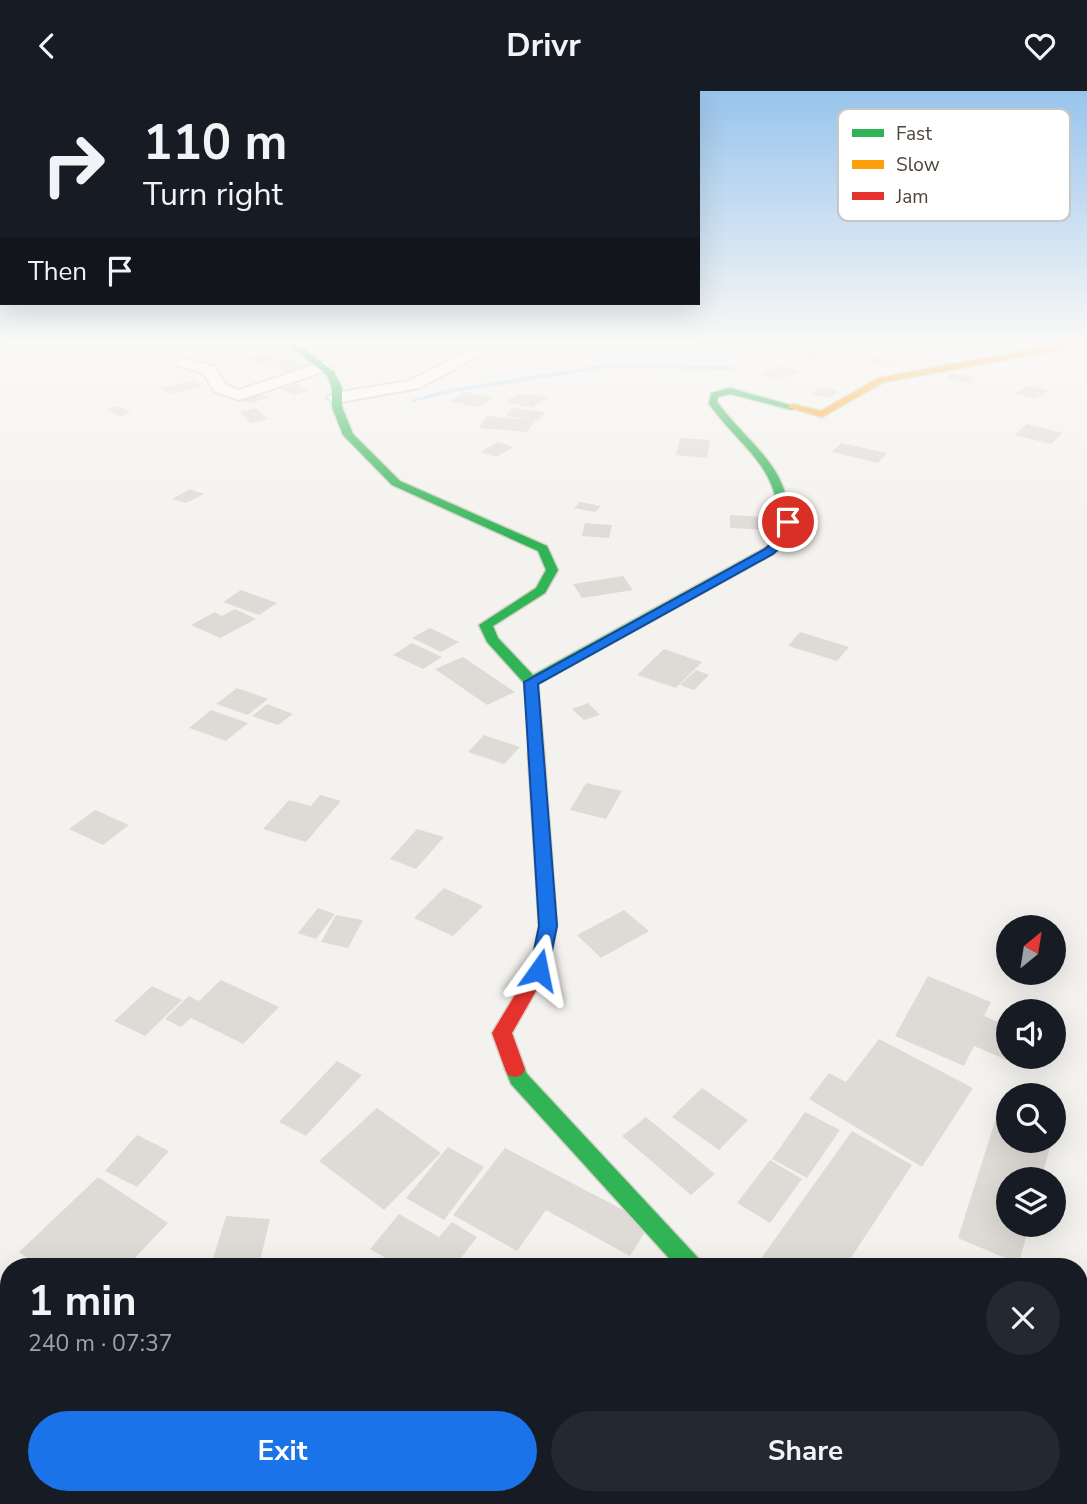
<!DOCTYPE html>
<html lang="en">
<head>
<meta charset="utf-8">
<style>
	:root { --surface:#171b24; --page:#242831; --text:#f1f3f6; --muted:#9ea1a6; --accent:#1a73e8 }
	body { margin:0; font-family:"Nunito Sans",sans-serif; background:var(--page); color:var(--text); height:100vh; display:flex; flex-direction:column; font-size:26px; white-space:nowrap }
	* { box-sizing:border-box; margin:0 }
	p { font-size:23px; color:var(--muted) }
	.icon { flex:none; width:38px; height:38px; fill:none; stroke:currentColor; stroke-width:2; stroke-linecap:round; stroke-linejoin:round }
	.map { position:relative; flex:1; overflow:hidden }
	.panel { position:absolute; left:0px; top:1167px; width:1088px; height:247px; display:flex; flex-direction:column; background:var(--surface); border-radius:28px 28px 0 0; box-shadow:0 7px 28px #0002 }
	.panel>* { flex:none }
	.guide { position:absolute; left:0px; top:0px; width:700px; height:214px; box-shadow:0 7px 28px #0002; background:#171b24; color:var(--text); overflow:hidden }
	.needle { width:46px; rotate:30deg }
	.fabs { position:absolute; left:996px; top:824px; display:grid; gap:14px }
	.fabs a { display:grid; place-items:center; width:70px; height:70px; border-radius:50%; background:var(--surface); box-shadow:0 7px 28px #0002; font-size:35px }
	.pin { position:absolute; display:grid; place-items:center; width:60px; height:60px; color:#fff; margin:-30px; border:4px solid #fff; border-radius:50%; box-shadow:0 2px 7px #0007 }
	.me { position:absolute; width:77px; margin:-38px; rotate:12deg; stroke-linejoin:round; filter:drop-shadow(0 0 5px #0008) }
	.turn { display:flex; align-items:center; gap:24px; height:147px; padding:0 28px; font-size:32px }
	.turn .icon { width:91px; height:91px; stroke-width:2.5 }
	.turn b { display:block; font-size:49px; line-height:60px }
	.then { display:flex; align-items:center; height:66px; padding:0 28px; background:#0003; gap:14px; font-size:26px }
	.round { display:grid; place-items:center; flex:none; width:74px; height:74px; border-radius:37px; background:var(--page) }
	.head { display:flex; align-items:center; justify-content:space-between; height:119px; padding:0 28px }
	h1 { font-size:42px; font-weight:700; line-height:52px }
	.cta { display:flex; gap:14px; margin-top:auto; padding:14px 28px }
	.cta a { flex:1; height:80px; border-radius:42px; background:var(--accent); color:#fff; font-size:28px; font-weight:700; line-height:80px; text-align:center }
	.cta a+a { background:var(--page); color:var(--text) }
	header { display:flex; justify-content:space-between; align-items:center; height:91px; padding:0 28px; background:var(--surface); font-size:32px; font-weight:700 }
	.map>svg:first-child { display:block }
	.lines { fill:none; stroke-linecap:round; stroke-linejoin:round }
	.stream { fill:#c0ddf1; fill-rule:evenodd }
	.building { fill:#dedbd6 }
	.street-casing { stroke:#d2d0cb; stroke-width:4 }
	.fast-casing { stroke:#d3cfc5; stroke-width:3 }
	.slow-casing { stroke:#d3cfc5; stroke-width:3 }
	.jam-casing { stroke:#d3cfc5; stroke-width:3 }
	.path { stroke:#d3d2cc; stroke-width:6; stroke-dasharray:5 5; stroke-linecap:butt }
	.street { fill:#fdfdfc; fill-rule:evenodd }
	.fast { fill:#30b455; fill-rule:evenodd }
	.slow { fill:#ff9f0a; fill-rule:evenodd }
	.jam { fill:#e5322d; fill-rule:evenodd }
	.route { fill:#1a73e8; stroke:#114b97; stroke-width:2 }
	.key { fill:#fff; stroke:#c9c7c4; stroke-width:2 }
	.key-label { font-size:19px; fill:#4b4439 }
</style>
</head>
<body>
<header><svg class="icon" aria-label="back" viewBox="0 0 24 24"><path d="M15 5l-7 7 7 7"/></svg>Drivr<svg class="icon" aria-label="heart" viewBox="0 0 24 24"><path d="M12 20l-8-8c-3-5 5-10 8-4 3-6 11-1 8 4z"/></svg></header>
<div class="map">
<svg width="1087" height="1413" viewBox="0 0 1087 1413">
	<rect width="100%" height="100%" fill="#f4f2ee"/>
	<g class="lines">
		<path class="stream" d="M607,273L731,275L734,277L731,279L607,277L449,302L413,311L410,309L449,298Z"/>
	</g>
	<path class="building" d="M749,250H768L776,252L766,259L744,254Z
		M339,253L358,257L342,266L323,262Z
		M805,257L820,266L807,268L792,259Z
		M264,262L279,266L263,273L247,269Z
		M289,266L312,276L290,283L267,273Z
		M874,266L899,270L893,277L868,272Z
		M783,274L801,282L778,289L760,282Z
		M951,282L976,286L971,293L946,288Z
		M195,289L203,295L168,303L160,297Z
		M297,293L310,299L294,304L280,298Z
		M1029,294L1049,300L1034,308L1014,302Z
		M820,296L839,300L830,307L811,303Z
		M464,301L492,307L478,316L450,310Z
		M518,302L530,305L533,303L548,306L532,317L506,311Z
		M261,303L269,306L250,313L241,309Z
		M119,315L131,322L119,326L107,318Z
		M256,317L268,328L251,332L239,321Z
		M512,317L545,321L539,329H535L527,341L479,337L487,325L532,329L506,325Z
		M1027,333L1063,342L1051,353L1015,344Z
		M680,347L710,349L707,367L676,364Z
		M498,351L514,356L496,366L480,361Z
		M841,352L887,362L878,372L832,361Z
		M190,398L204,403L186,412L172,408Z
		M580,411L601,415L595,421L574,417Z
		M730,424L769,426V439L730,437Z
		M585,432L612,434L609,447L582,445Z
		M623,485L633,499L582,507L573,493Z
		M241,499L277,512L259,524L223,511Z
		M235,518L256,528L220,547L191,534L215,521L222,525Z
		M430,537L459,551L441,561L412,547Z
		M800,541L849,556L837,570L788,555Z
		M412,552L442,566L423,578L393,564Z
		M664,558L702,571L676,597L637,584Z
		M463,566L515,601L487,614L435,578Z
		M696,579L709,584L694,599L680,594Z
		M237,597L268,608L248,624L216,613Z
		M588,612L600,624L584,629L572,618Z
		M267,613L293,623L278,634L252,625Z
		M211,619L248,632L226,650L189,637Z
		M484,644L520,656L504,673L468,661Z
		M586,692L622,700L606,728L570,719Z
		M320,704L341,710L306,751L263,738L289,709L311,715Z
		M95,719L129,734L103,754L69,738Z
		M417,738L444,746L416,778L390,768Z
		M444,797L483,815L453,845L414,827Z
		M318,817L335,823L316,848L298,842Z
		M624,819L649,840L601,867L577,844Z
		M336,824L363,829L348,857L321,851Z
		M928,885L991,911L984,925L1008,935V966H1017L1014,972L974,955L964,975L895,945Z
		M221,889L279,916L243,953L191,927L181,936L165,928L189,905L199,910Z
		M152,895L182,909L145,945L114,930Z
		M879,948L973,997L922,1076L809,1008L829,982L846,991Z
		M337,970L362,984L306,1045L279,1031Z
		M702,997L748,1029L719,1059L672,1026Z
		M377,1017L441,1062L384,1119L319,1070Z
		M805,1021L840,1039L807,1087L772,1068Z
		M997,1024L1008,1028V1050H1052L1041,1088H1008V1134H1029L1019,1173L958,1147Z
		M646,1026L715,1083L691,1104L622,1045Z
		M852,1040L912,1074L845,1176H762L757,1173Z
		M137,1044L169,1060L137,1096L105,1080Z
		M448,1056L484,1076L444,1129L406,1107Z
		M505,1057L650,1133L630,1165L546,1119L517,1160L453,1124Z
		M770,1069L802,1088L770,1132L737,1112Z
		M98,1086L168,1132L126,1176H40L19,1161Z
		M399,1123L439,1146L452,1131L477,1146L454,1176H401L370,1158Z
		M226,1125L270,1128L259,1174L212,1171Z"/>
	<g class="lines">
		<defs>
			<path id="street" d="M487,250H506L419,297L335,312L327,307L335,302L409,290Z
				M184,267L215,276L226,294L239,299L324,271L332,276L329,279L239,309L214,300L204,282L179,275L176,272L179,269Z"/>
			<path id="fast" d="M277,250H288L305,258L334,281L342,297V316L353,343L400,390L547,455L558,479L545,502L493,535L498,547L533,584L765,457L780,445C780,374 747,364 709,313L711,302L730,297L797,316L792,319L730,303L718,306L717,311C757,363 790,373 792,446L773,463L538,593L544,662L536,667L531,665L524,592L487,551L479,534L536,497L546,479L538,460L392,394L343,344L332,316V297L327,284L299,262Z
				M515,970L522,972L527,983L700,1169L703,1176H677L511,993L505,978L508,972Z
				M1080,1302L1087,1305V1329L1080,1326Z"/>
			<path id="slow" d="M1077,250H1087V254L884,291L822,326L787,316L792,313L821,320L878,287Z
				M0,1327L9,1328V1354L0,1353Z"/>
			<path id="jam" d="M536,657L544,662L557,835L548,879L512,942L525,978L522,984L515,986L508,984L505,978L492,942L530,879L539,835L528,662Z"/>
		</defs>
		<use href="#street" class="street-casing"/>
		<use href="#fast" class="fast-casing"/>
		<use href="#slow" class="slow-casing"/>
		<use href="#jam" class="jam-casing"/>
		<path class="path" d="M388,1405L393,1413"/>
		<use href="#street" class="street"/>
		<use href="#fast" class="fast"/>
		<use href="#slow" class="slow"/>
		<use href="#jam" class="jam"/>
	</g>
	<linearGradient id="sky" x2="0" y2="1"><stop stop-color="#98c4ec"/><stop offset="0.56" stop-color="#faf9f7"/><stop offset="1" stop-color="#faf9f7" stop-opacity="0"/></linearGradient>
	<rect width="1087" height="448" fill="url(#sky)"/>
	<path class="route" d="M788,427L794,431L792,446L773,463L538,593L557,835L548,879L545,884H532L530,879L539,835L524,591L765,458L780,445L782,431Z"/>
	<rect x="838" y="18" width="232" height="112" rx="10" class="key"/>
	<rect x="852" y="38" width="32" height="8" fill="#30b455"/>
	<rect x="852" y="69" width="32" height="9" fill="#ff9f0a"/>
	<rect x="852" y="101" width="32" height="8" fill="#e5322d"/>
	<g class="key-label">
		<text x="896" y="49">Fast</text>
		<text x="896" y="80">Slow</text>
		<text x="896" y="112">Jam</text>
	</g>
</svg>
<div class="fabs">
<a><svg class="needle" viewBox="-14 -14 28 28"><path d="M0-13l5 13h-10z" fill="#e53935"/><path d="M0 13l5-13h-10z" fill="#9ea1a6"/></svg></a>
<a><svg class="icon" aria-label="sound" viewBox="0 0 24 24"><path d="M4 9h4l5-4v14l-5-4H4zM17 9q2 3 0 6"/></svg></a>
<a><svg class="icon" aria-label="search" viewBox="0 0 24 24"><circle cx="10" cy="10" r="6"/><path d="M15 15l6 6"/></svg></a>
<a><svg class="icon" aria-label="layers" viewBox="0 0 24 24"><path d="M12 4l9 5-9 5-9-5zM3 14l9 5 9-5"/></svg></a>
</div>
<div class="pin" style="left:788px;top:431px;background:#d93025"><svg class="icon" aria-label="arrive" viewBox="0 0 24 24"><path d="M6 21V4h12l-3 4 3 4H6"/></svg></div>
<svg class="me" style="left:539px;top:879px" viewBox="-20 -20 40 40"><path d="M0-17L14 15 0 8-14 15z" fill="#1a73e8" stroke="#fff" stroke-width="4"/></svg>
<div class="guide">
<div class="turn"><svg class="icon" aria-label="right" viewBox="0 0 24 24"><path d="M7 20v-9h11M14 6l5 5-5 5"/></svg><div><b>110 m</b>Turn right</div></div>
<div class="then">Then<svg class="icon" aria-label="arrive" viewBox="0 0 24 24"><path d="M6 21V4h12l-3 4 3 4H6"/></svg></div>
</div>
<section class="panel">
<div class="head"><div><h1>1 min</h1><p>240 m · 07:37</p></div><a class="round"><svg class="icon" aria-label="close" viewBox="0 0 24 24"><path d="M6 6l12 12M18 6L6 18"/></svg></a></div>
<div class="cta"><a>Exit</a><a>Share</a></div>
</section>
</div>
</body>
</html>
